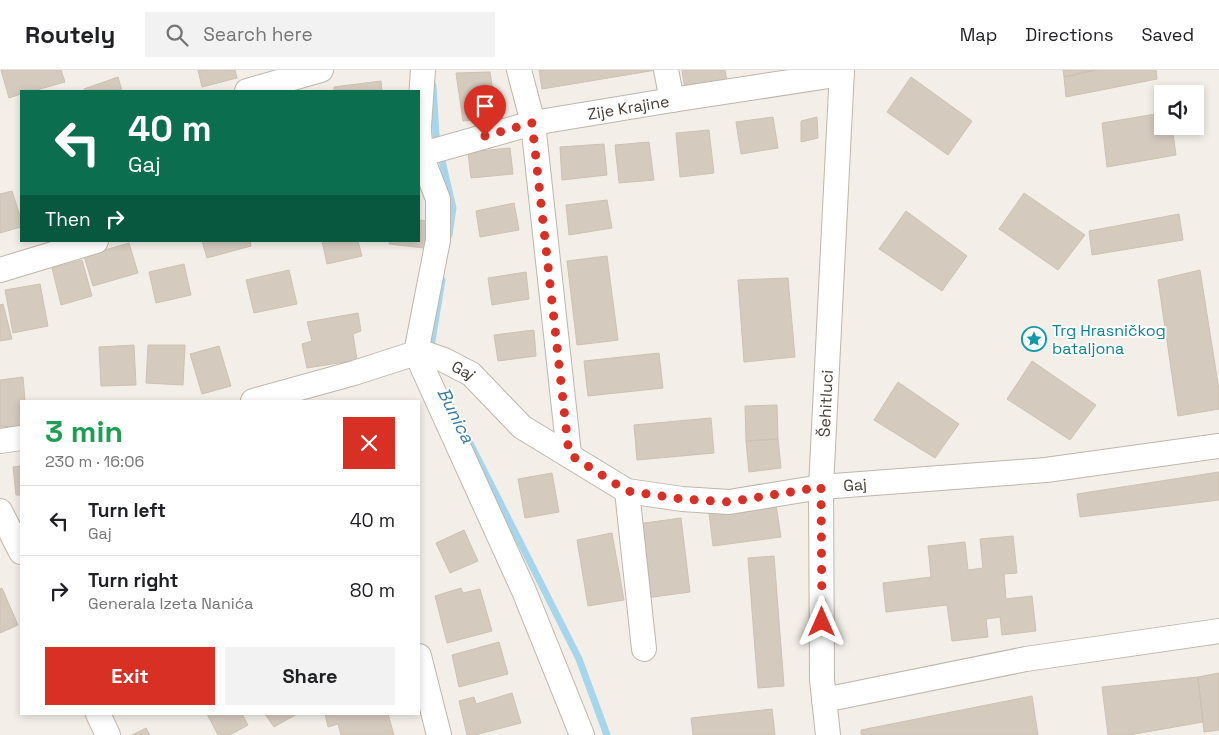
<!DOCTYPE html>
<html lang="en">
<head>
<meta charset="utf-8">
<style>
	:root { --surface:#fff; --page:#f2f2f2; --text:#202124; --muted:#757577; --line:#e0e0e0; --accent:#d93025 }
	body { margin:0; font-family:"Space Grotesk",sans-serif; background:var(--page); color:var(--text); height:100vh; display:flex; flex-direction:column; font-size:19px; white-space:nowrap }
	* { box-sizing:border-box; margin:0 }
	p { font-size:16px; color:var(--muted) }
	.icon { flex:none; width:28px; height:28px; fill:none; stroke:currentColor; stroke-width:2; stroke-linecap:round; stroke-linejoin:round }
	.map { position:relative; flex:1; overflow:hidden }
	.drawer { position:absolute; left:20px; top:330px; width:400px; height:315px; display:flex; flex-direction:column; background:var(--surface); border-radius:0px; box-shadow:0 2px 8px #0003 }
	.drawer>* { flex:none }
	.hud { position:absolute; left:20px; top:20px; width:400px; height:152px; border-radius:0px; box-shadow:0 2px 8px #0003; background:#0b6e4f; color:#fff; overflow:hidden }
	.controls { position:absolute; left:1154px; top:15px; display:grid; gap:10px }
	.controls a { display:grid; place-items:center; width:50px; height:50px; border-radius:0px; background:var(--surface); box-shadow:0 2px 8px #0003; font-size:25px }
	.pin { position:absolute; display:grid; place-items:center; width:42px; height:42px; color:#fff; margin:-51px -21px; border-radius:50% 50% 50% 0; rotate:-45deg; box-shadow:0 0 5px #0007 }
	.pin .icon { rotate:45deg }
	.me { position:absolute; width:55px; margin:-28px; rotate:0deg; stroke-linejoin:round; filter:drop-shadow(0 0 4px #0008) }
	.turn { display:flex; align-items:center; gap:18px; height:105px; padding:0 25px; font-size:22px }
	.turn .icon { width:65px; height:65px; stroke-width:2.5 }
	.turn b { display:block; font-size:35px; line-height:42px }
	.then { display:flex; align-items:center; height:48px; padding:0 25px; background:#0003; gap:10px; font-size:19px }
	.round { display:grid; place-items:center; flex:none; width:52px; height:52px; border-radius:0px; background:var(--page) }
	.overview { display:flex; align-items:center; justify-content:space-between; height:85px; padding:0 25px }
	h1 { font-size:30px; font-weight:600; line-height:38px; color:#1e9e55 }
	.primary-button { display:flex; gap:10px; margin-top:auto; padding:10px 25px }
	.primary-button a { flex:1; height:58px; border-radius:0px; background:var(--accent); color:#fff; font-size:20px; font-weight:600; line-height:58px; text-align:center }
	.primary-button a+a { background:var(--page); color:var(--text) }
	ul { padding:0; list-style:none }
	li { display:flex; align-items:center; gap:15px; height:70px; padding:0 25px; border-top:1px solid var(--line) }
	li div { flex:1 }
	li b { display:block; font-size:19px }
	li em { font-style:normal }
	header { display:flex; align-items:center; gap:30px; box-sizing:border-box; height:70px; padding:0 25px; background:var(--surface); border-bottom:1px solid var(--line) }
	header strong { font-size:24px }
	nav { display:flex; gap:28px; margin-inline-start:auto; font-size:18px }
	.search { width:350px; height:45px; background:var(--page); display:flex; align-items:center; gap:12px; box-sizing:border-box; padding:0 18px; border-radius:0px; color:var(--muted); font-size:19px }
	.map>svg:first-child { display:block }
	.lines { fill:none; stroke-linecap:round; stroke-linejoin:round }
	.stream { stroke:#a7d5ec; stroke-width:7 }
	.building { fill:#d4cabe; stroke:#cec1b1 }
	.minor-casing { stroke:#beb6ab; stroke-width:26 }
	.minor { stroke:#fff; stroke-width:24 }
	.route { stroke:#d93025; stroke-width:9; stroke-dasharray:0 16.2 }
	.labels { text-anchor:middle; dominant-baseline:central; stroke-width:4; stroke-linejoin:round; paint-order:stroke }
	.street-label { font-size:16px; fill:#463f37; stroke:#fff }
	.culture-label { font-size:16px; fill:#0d838f; stroke:#fff; text-anchor:start }
	.water-label { font-size:18px; font-style:italic; fill:#347ca4; stroke:#fff }
</style>
</head>
<body>
<header>
<strong>Routely</strong>
<div class="search"><svg class="icon" aria-label="search" viewBox="0 0 24 24"><circle cx="10" cy="10" r="6"/><path d="M15 15l6 6"/></svg>Search here</div>
<nav><a>Map</a><a>Directions</a><a>Saved</a></nav>
</header>
<div class="map">
<svg width="1219" height="665" viewBox="0 0 1219 665">
	<rect width="100%" height="100%" fill="#f3efe8"/>
	<g class="lines">
		<path class="stream" d="M433,16L436,65L453,138L449,165
			M432,281L431,277L442,210
			M466,365L579,589L607,665"/>
	</g>
	<path class="building" d="M1,0H61L65,12L33,21H21V24L9,28Z
		M198,0H235L237,8L202,17Z
		M539,0H656L542,19Z
		M682,0H725L727,12L685,21Z
		M1063,0H1096L1064,7Z
		M1096,0H1156L1157,9L1066,27L1064,7Z
		M490,2L497,48L463,51L456,3Z
		M118,7L122,21H85L84,19Z
		M911,7L972,51L948,85L887,42Z
		M381,11L382,21H334V17Z
		M1162,43V56H1172L1176,85L1107,97L1102,53Z
		M773,47L778,78L741,84L736,52Z
		M817,47L818,68L801,72V51Z
		M709,60L714,103L680,107L676,63Z
		M649,72L654,110L619,113L615,75Z
		M604,74L607,105L562,110L560,77Z
		M510,78L513,104L471,108L468,82Z
		M12,121L21,149V157L0,163V124Z
		M1024,123L1085,165L1058,200L999,159Z
		M607,130L612,158L569,165L566,135Z
		M514,133L519,160L480,167L476,141Z
		M906,141L967,186L942,221L879,179Z
		M1179,144L1183,170L1092,185L1089,161Z
		M419,150L436,152L433,179L389,174L390,171H419Z
		M202,171H250L251,176L207,188Z
		M322,171H358L362,186L327,194Z
		M129,173L138,203L93,216L84,186Z
		M607,186L618,270L577,275L567,191Z
		M82,190L92,226L61,235L52,198Z
		M184,194L191,225L156,233L149,202Z
		M289,200L297,234L254,243L246,210Z
		M1200,200L1219,320V339L1178,346L1158,210Z
		M526,202L529,229L492,235L488,208Z
		M788,208L795,287L744,292L738,210Z
		M40,214L48,256L13,263L5,220Z
		M3,234L12,269L0,271V235Z
		M358,243L361,261L353,264L357,290L307,298L302,274L312,271L307,252Z
		M534,260L536,286L498,291L494,265Z
		M134,275L136,315L101,316L99,277Z
		M148,275H185L183,315L146,313Z
		M219,276L231,316L202,324L190,284Z
		M659,283L663,318L588,326L584,291Z
		M1032,291L1096,335L1070,370L1007,329Z
		M23,307L25,331H19L21,356L0,357V310Z
		M898,312L959,354L935,388L874,350Z
		M777,335L778,369L746,371L745,336Z
		M711,348L714,383L637,390L634,355Z
		M778,369L781,398L749,402L746,371Z
		M21,396V425H16L13,397Z
		M1219,402V430L1080,447L1077,424Z
		M552,403L559,442L525,448L518,409Z
		M776,435L781,467L713,476L709,443Z
		M681,448L690,522L646,528L637,454Z
		M464,460L478,491L450,503L436,473Z
		M612,463L624,530L588,536L577,470Z
		M1013,466L1017,503L1004,504L1006,529L1032,526L1036,561L1002,565L1000,547L986,549L988,567L952,571L947,535L886,542L883,513L931,507L928,476L965,472L968,500L983,498L980,469Z
		M774,486L784,616L758,618L748,488Z
		M2,518L18,555L0,563V519Z
		M461,518L463,523L480,519L492,561L447,573L435,526Z
		M499,572L508,604L459,617L452,585Z
		M1219,603V660L1204,662L1198,607Z
		M1198,607L1203,652L1129,665H1108L1102,617Z
		M512,623L521,653L475,665H467L459,631L474,627L476,634Z
		M1032,626L1038,665H861V660Z
		M772,639L775,665H693L691,648Z
		M207,644H242L248,655L230,665H218Z
		M265,644H297L274,657Z
		M325,644H388L394,665H341L338,654L328,657Z
		M146,658L150,665H132Z"/>
	<g class="lines">
		<defs>
			<g id="minor">
				<path d="M519,0L533,53L569,384"/>
				<path d="M666,0L672,30"/>
				<path d="M247,21L321,0"/>
				<path d="M419,56L423,0"/>
				<path d="M419,61L421,85L438,129V170L416,283L524,521L582,665"/>
				<path id="s1" d="M419,85L533,53L672,30L842,4"/>
				<path d="M0,200L96,171"/>
				<path id="s2" d="M253,331L354,303L416,283L427,284L444,290L471,304L522,357L627,421L682,429L729,432L821,417L1046,400L1219,376"/>
				<path d="M0,371L21,368"/>
				<path d="M627,421L644,579"/>
				<path d="M0,441L21,482"/>
				<path d="M419,586L439,665"/>
				<path d="M824,630L1026,589L1219,561"/>
				<path d="M98,644L108,665"/>
				<path id="s3" d="M828,665L822,610L821,417L842,0"/>
			</g>
		</defs>
		<use href="#minor" class="minor-casing"/>
		<use href="#minor" class="minor"/>
	</g>
	<g class="lines">
		<path class="route" d="M485,66L532,53L569,384L627,421L682,429L729,432L821,417L822,552"/>
	</g>
	<defs>
		<symbol id="sight-ring" viewBox="-11 -11 22 22"><circle r="9.5" fill="#fff" stroke="#0f9aa8" stroke-width="1.5"/><path d="M0-6L1.8-2.2L6-1.7L2.9 1.2L3.7 5.4L0 3.3L-3.7 5.4L-2.9 1.2L-6-1.7L-1.8-2.2Z" fill="#0f9aa8"/></symbol>
	</defs>
	<g fill-rule="evenodd">
		<use href="#sight-ring" x="1020" y="255" width="28" height="28"/>
	</g>
	<g class="labels">
		<g class="street-label">
			<text stroke="none"><textPath href="#s1" startOffset="215">Zije Krajine</textPath></text>
			<text stroke="none"><textPath href="#s2" startOffset="221">Gaj</textPath></text>
			<text stroke="none"><textPath href="#s3" startOffset="332">Šehitluci</textPath></text>
			<text stroke="none"><textPath href="#s2" startOffset="656">Gaj</textPath></text>
		</g>
		<g class="culture-label">
			<text x="1052" y="260">Trg Hrasničkog<tspan x="1052" dy="18">bataljona</tspan></text>
		</g>
		<g class="water-label">
			<text transform="translate(456 345) rotate(63)">Bunica</text>
		</g>
	</g>
</svg>
<div class="controls">
<a><svg class="icon" aria-label="sound" viewBox="0 0 24 24"><path d="M4 9h4l5-4v14l-5-4H4zM17 9q2 3 0 6"/></svg></a>
</div>
<div class="pin" style="left:485px;top:66px;background:#d93025"><svg class="icon" aria-label="arrive" viewBox="0 0 24 24"><path d="M6 21V4h12l-3 4 3 4H6"/></svg></div>
<svg class="me" style="left:822px;top:552px" viewBox="-20 -20 40 40"><path d="M0-17L14 15 0 8-14 15z" fill="#d93025" stroke="#fff" stroke-width="4"/></svg>
<div class="hud">
<div class="turn"><svg class="icon" aria-label="left" viewBox="0 0 24 24"><path d="M17 20v-9H6M10 6l-5 5 5 5"/></svg><div><b>40 m</b>Gaj</div></div>
<div class="then">Then<svg class="icon" aria-label="right" viewBox="0 0 24 24"><path d="M7 20v-9h11M14 6l5 5-5 5"/></svg></div>
</div>
<section class="drawer">
<div class="overview"><div><h1>3 min</h1><p>230 m · 16:06</p></div><a class="round" style="background:#d93025;color:#fff"><svg class="icon" aria-label="close" viewBox="0 0 24 24"><path d="M6 6l12 12M18 6L6 18"/></svg></a></div>
<ul>
<li><svg class="icon" aria-label="left" viewBox="0 0 24 24"><path d="M17 20v-9H6M10 6l-5 5 5 5"/></svg><div><b>Turn left</b><p>Gaj</p></div><em>40 m</em></li>
<li><svg class="icon" aria-label="right" viewBox="0 0 24 24"><path d="M7 20v-9h11M14 6l5 5-5 5"/></svg><div><b>Turn right</b><p>Generala Izeta Nanića</p></div><em>80 m</em></li>
</ul>
<div class="primary-button"><a>Exit</a><a>Share</a></div>
</section>
</div>
</body>
</html>
